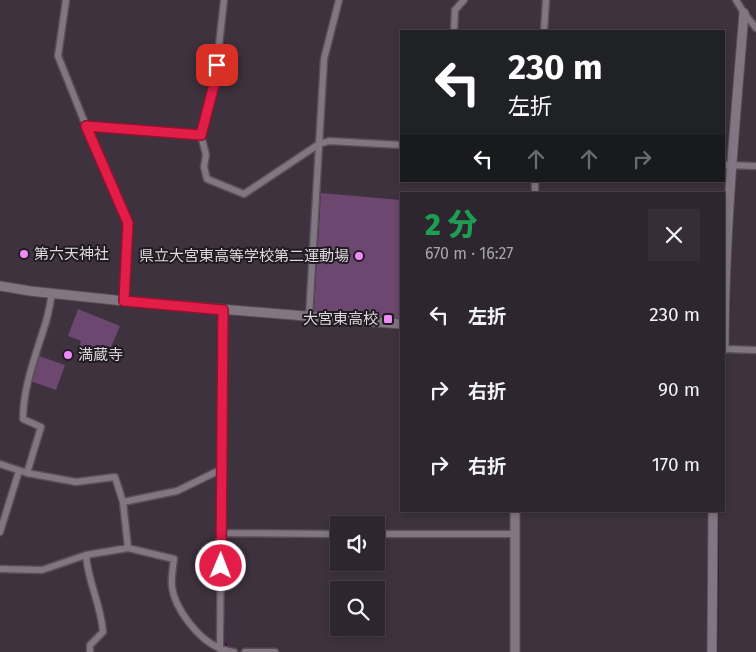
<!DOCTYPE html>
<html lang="ja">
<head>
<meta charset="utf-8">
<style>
	:root { --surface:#2e262e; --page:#362e36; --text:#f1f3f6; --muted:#a7a5aa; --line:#49434a }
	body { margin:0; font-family:"Fira Sans","Noto Sans JP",sans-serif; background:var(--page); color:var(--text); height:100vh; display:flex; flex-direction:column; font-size:19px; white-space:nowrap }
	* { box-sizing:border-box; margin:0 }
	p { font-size:16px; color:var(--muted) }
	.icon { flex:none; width:28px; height:28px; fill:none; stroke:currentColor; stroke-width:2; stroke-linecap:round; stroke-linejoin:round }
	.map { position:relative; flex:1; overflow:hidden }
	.panel { position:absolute; left:400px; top:192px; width:325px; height:320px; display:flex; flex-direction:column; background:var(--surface); border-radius:0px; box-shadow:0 2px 8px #0003,0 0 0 1px var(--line) }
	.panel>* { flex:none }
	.banner { position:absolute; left:400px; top:30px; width:325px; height:152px; border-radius:0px; box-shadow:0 2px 8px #0003,0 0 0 1px var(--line); background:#202124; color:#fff; overflow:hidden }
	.tools { position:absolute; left:330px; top:516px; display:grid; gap:10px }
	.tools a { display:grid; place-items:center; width:55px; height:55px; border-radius:0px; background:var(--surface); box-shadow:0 2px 8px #0003,0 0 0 1px var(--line); font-size:25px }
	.pin { position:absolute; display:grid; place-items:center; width:42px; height:42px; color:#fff; margin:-21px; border-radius:10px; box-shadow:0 2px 8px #0006 }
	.me { position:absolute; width:55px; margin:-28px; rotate:1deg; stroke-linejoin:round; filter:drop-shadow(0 0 4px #0008) }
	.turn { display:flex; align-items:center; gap:18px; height:105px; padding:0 25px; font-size:22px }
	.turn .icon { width:65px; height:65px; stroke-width:2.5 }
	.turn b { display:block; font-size:35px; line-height:42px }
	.lanes { display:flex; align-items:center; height:48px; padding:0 25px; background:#0003; justify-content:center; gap:25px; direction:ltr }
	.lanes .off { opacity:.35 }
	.round { display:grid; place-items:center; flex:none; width:52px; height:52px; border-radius:0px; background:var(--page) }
	.summary { display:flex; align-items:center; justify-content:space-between; height:85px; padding:0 25px }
	h1 { font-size:30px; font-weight:800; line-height:38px; color:#1e9e55 }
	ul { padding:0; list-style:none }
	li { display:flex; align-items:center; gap:15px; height:75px; padding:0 25px }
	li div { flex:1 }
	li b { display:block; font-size:19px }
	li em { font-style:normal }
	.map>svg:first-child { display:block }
	.green { fill:#6c476f }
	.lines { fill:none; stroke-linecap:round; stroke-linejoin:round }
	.stream { stroke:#39043e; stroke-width:2 }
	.street-casing { stroke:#584f58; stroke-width:9 }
	.secondary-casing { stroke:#584f58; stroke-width:11 }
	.street { stroke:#827683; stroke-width:6 }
	.secondary { stroke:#827683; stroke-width:9 }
	.route-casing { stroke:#92132f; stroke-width:12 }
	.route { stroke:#e11d48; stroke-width:9 }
	.poi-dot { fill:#ef8bf7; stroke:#211c21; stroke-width:2 }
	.labels { text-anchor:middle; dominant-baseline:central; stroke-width:4; stroke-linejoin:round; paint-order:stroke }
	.poi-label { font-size:15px; fill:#ded7de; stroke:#211c21; text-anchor:start }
</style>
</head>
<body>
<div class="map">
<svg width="756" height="652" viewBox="0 0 756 652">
	<rect width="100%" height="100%" fill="#3d323e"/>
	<path class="green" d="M321,193L401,200V319L314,312Z
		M78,309L120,326L106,359L79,348L81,341L68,336Z
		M39,356L65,365L56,390L30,381Z"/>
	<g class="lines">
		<path class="stream" d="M224,536V642L228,649
			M717,652L718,511"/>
		<defs>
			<path id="street" d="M66,0L58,56L86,126L128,223L124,301
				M736,0L744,13L756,28
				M454,31L455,10L464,0
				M544,31L546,0
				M86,126L201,135L215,81L224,0
				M201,135L206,155L204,167L207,179L244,194L319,144L329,141L401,145
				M724,165L756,166
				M535,194V181
				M309,317L324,59L339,0
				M724,349L756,350
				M0,464L27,473L76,482L115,477L123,502L128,548
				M27,473L41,427L23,419C23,388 35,357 44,328C48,317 50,305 52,293
				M123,502L177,491L222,469
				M0,532L19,471
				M221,533L339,534
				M376,534H515
				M86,555C88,583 101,604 103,632L90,645V652
				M0,569L42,570L86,555L128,548L174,559C173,567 171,578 172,587C175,609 198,639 219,648C223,650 229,651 234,652
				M220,649L223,310
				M245,652H275"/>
			<path id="secondary" d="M0,286L30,291L124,301L401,324
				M724,349C724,237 735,125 744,13
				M515,652V511
				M712,652L713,511"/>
		</defs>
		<use href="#street" class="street-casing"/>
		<use href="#secondary" class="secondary-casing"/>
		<use href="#street" class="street"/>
		<use href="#secondary" class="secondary"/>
	</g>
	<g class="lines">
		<defs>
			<path id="route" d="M217,65L215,81L201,135L86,126L128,223L124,301L223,310L221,566"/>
		</defs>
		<use href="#route" class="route-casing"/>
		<use href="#route" class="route"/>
	</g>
	<g class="poi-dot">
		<circle cx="24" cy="254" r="5"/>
		<circle cx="359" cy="256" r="5"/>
		<rect x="383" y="314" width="10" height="10" rx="2.5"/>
		<circle cx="68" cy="355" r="5"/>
	</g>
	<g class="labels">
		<g class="poi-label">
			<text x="34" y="254">第六天神社</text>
			<text x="349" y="256" text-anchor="end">県立大宮東高等学校第二運動場</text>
			<text x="378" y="319" text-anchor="end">大宮東高校</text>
			<text x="78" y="355">満蔵寺</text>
		</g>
	</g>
</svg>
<div class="tools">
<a><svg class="icon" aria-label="sound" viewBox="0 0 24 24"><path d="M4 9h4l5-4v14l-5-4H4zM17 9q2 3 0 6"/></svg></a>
<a><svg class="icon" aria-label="search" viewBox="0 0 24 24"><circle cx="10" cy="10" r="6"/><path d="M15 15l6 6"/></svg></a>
</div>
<div class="pin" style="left:217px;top:65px;background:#d93025"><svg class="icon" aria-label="arrive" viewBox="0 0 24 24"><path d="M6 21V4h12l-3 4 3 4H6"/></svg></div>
<svg class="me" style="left:221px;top:566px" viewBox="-20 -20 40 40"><circle r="17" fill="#e11d48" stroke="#fff" stroke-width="3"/><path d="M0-11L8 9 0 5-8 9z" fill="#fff"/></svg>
<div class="banner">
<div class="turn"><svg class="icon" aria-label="left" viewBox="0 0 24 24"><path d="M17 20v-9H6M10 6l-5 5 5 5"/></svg><div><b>230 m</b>左折</div></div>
<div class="lanes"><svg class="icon" aria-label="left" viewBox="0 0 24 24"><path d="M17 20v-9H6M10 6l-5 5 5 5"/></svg><svg class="icon off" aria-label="ahead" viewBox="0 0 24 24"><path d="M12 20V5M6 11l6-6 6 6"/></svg><svg class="icon off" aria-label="ahead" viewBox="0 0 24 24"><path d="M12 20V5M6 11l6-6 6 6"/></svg><svg class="icon off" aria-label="right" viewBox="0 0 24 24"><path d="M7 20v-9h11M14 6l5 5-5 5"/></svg></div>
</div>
<section class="panel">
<div class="summary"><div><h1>2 分</h1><p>670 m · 16:27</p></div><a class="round"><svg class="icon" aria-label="close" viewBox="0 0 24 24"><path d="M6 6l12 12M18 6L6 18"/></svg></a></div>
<ul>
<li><svg class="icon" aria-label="left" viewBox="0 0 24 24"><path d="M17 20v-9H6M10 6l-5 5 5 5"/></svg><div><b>左折</b></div><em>230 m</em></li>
<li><svg class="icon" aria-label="right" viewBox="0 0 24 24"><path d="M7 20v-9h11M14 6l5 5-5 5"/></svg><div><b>右折</b></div><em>90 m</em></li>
<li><svg class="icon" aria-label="right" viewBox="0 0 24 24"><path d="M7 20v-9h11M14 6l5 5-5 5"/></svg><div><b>右折</b></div><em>170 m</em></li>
</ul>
</section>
</div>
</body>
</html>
